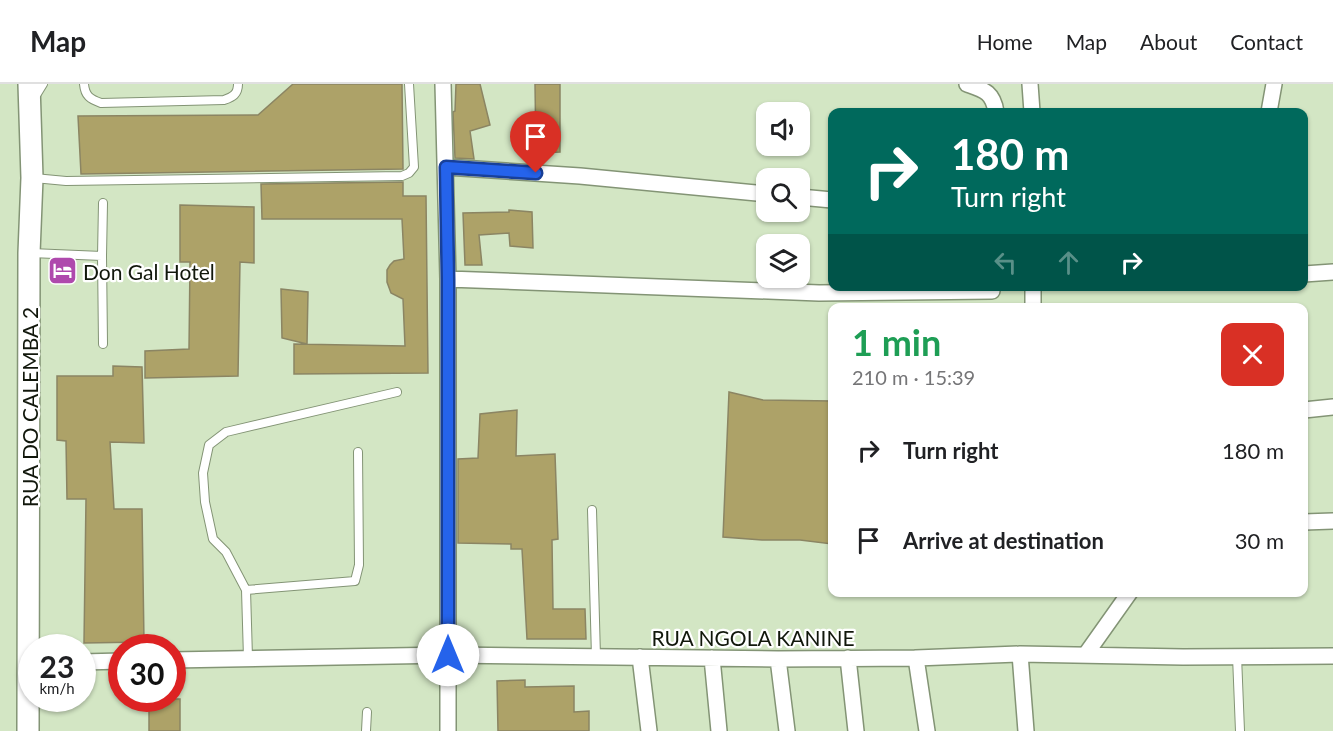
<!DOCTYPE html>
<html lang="en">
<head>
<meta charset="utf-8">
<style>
	:root { --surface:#fff; --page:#f6f6f6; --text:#202124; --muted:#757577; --line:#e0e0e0 }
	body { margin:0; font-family:Lato,sans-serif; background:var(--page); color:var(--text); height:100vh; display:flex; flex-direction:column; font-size:22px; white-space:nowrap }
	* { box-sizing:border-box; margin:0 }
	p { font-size:20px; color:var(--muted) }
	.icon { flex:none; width:33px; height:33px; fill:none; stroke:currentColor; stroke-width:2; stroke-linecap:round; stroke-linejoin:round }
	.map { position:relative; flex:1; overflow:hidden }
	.drawer { position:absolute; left:828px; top:219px; width:480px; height:294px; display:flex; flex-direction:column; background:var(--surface); border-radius:12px; box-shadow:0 2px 4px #0004 }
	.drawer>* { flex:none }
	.top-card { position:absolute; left:828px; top:24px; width:480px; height:183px; border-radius:12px; box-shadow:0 2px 4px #0004; background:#00695c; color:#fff; overflow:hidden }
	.fabs { position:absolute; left:756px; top:18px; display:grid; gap:12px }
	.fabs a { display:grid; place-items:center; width:54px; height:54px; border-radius:12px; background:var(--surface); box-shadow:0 2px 4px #0004; font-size:30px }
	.speed { position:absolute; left:18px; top:550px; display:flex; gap:12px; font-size:30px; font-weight:700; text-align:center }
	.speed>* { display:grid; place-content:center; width:78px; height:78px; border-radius:50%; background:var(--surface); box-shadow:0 2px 4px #0004; line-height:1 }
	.speed small { font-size:15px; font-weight:400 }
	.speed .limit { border:9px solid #d22; background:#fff; color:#111 }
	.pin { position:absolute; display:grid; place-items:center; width:51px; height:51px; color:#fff; margin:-62px -26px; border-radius:50% 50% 50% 0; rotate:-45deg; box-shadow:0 0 6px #0007 }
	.pin .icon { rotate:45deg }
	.me { position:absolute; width:66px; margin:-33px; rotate:0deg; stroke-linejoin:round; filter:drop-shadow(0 0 4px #0008) }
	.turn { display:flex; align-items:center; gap:21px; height:126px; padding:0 24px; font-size:27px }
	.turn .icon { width:78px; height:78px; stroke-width:2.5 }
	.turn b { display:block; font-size:42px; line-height:51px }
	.lanes { display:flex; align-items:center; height:57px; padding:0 24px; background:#0003; justify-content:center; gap:30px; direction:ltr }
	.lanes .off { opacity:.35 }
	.round { display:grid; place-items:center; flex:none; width:63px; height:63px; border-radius:12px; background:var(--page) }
	.headline { display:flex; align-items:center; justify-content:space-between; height:102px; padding:0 24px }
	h1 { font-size:36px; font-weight:700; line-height:45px; color:#1e9e55 }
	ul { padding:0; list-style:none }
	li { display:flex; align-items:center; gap:18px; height:90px; padding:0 24px }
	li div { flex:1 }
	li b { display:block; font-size:22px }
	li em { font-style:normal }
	header { display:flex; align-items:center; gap:36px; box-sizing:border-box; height:84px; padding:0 30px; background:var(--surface); border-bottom:2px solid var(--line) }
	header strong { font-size:28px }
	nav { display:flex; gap:33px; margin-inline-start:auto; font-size:21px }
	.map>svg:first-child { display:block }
	.building { fill:#ada268; stroke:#8b8563; stroke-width:1.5 }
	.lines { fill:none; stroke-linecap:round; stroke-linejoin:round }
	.service-casing { stroke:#839475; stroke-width:10 }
	.minor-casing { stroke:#839475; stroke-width:18 }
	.secondary-casing { stroke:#839475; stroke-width:24 }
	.service { stroke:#fff; stroke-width:8 }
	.minor { stroke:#fff; stroke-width:15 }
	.secondary { stroke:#fff; stroke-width:21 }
	.route-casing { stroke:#184099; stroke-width:15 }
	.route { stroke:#2563eb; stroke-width:10 }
	.labels { text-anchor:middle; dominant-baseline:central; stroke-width:4.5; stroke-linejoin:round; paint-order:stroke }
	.poi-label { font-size:21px; fill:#11170b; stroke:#fff; text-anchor:start }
	.street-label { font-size:21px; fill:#11170b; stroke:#fff }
</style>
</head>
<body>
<header>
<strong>Map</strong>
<nav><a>Home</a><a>Map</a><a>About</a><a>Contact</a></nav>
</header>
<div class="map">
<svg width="1333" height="647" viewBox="0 0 1333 647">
	<rect width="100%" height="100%" fill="#d3e6c4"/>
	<path class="building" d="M293,0H402L403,85L81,90L78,32L258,31Z
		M456,0H480L490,41L470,47L474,75L455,74L453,28L455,27Z
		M535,0H560V68L536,69Z
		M403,98V112H426L428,289L294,290V260L405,262L403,215L391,209L387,198V186L390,181L394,177L404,175L402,135H262L261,100Z
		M180,121L254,123V179L240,178L238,292L145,294V267L189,265L190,178H180Z
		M509,126L532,128L533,164L510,162L509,149L479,151L482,181H465L463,129L509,128Z
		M281,205L308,208L307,260L282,254Z
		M113,282L142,283L144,359L110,358L114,425H142L144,558L84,559L86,415H67L66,357L57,356V292H113Z
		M729,308L763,316L832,317V460L800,456H762L723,453Z
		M517,326L516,372L555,370L558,455L552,456L553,525H585L586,555H527L522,465H511V460L458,459V375L478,374L480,330Z
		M525,596V603L574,602V628L589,627V647H498L497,597Z
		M149,615H180V647H149Z"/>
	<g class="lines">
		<defs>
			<path id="service" d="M84,0C85,12 90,15 101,19L224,16C233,13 238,10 238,0
				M35,13L43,0
				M34,94L66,97L402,92L409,89L414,83L409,0
				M31,169L102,172
				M103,260L102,172L103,119
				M592,426L596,573
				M246,506L355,497L359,481L358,368
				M1237,572L1240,647
				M248,574L246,506L226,468L213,455L205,418L203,389L209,361L226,348L397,308
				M366,647L367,628"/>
			<path id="minor" d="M443,0L448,195V647
				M967,0C984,6 993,8 996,28
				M1030,0L1032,28
				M1269,28L1274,0
				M446,83L580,92L766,110
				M800,113L832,116
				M1304,190L1333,188
				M448,195L819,209L992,207
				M1033,224V202
				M1304,326L1333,323
				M1304,438L1333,437
				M1020,570L1026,647
				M1086,570L1130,508
				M640,573L649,647
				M712,574L719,647
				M848,574L856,647
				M916,574L927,647
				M778,575L787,647
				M172,576L448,571L778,575L916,574L1020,570L1183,573L1333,572
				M82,578L122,577"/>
			<path id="secondary" d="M28,647L29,169L32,94L29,0"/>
		</defs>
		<use href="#service" class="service-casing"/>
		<use href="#minor" class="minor-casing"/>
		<use href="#secondary" class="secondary-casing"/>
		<use href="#service" class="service"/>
		<use href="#minor" class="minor"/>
		<use href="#secondary" class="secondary"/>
	</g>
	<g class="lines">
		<defs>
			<path id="route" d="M448,571V195L446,83L536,89"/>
		</defs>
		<use href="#route" class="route-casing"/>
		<use href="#route" class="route"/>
	</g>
	<defs>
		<symbol id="hotel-square" viewBox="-11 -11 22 22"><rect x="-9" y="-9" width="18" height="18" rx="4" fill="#af49ad" stroke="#fff"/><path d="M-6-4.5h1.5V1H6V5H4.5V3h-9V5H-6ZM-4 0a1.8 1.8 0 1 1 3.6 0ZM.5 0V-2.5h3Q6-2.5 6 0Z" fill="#fff"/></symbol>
	</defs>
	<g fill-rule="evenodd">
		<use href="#hotel-square" x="46" y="170" width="33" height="33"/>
	</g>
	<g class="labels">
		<g class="poi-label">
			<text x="83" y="187">Don Gal Hotel</text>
		</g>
		<g class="street-label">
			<text transform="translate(29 323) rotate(-90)">RUA DO CALEMBA 2</text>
			<text x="753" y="553">RUA NGOLA KANINE</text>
		</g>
	</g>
</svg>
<div class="fabs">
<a><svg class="icon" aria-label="sound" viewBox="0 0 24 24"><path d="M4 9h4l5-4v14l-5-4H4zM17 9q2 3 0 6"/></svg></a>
<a><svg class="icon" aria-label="search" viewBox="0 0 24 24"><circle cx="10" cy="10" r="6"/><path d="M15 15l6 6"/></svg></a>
<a><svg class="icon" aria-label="layers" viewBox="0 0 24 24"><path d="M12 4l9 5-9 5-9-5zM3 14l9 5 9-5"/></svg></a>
</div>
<div class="speed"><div>23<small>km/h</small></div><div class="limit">30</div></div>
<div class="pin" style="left:536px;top:89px;background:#d93025"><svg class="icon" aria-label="arrive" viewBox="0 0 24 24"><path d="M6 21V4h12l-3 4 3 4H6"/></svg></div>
<svg class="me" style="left:448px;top:571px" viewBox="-20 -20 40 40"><circle r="19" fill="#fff"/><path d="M0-13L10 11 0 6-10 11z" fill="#2563eb"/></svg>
<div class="top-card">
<div class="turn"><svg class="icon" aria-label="right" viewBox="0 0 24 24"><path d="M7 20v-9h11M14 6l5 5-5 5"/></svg><div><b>180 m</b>Turn right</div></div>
<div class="lanes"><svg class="icon off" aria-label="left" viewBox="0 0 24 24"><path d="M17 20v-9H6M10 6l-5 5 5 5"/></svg><svg class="icon off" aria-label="ahead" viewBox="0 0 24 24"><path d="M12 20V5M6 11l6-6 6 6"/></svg><svg class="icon" aria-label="right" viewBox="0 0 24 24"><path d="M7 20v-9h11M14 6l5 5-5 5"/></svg></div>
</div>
<section class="drawer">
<div class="headline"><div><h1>1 min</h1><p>210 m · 15:39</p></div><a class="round" style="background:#d93025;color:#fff"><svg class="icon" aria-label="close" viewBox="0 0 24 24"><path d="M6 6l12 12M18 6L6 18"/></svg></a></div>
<ul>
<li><svg class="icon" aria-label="right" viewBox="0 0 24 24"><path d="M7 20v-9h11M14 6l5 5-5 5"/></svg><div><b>Turn right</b></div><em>180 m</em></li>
<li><svg class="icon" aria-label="arrive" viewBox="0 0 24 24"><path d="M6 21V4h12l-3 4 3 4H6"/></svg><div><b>Arrive at destination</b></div><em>30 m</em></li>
</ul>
</section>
</div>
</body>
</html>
